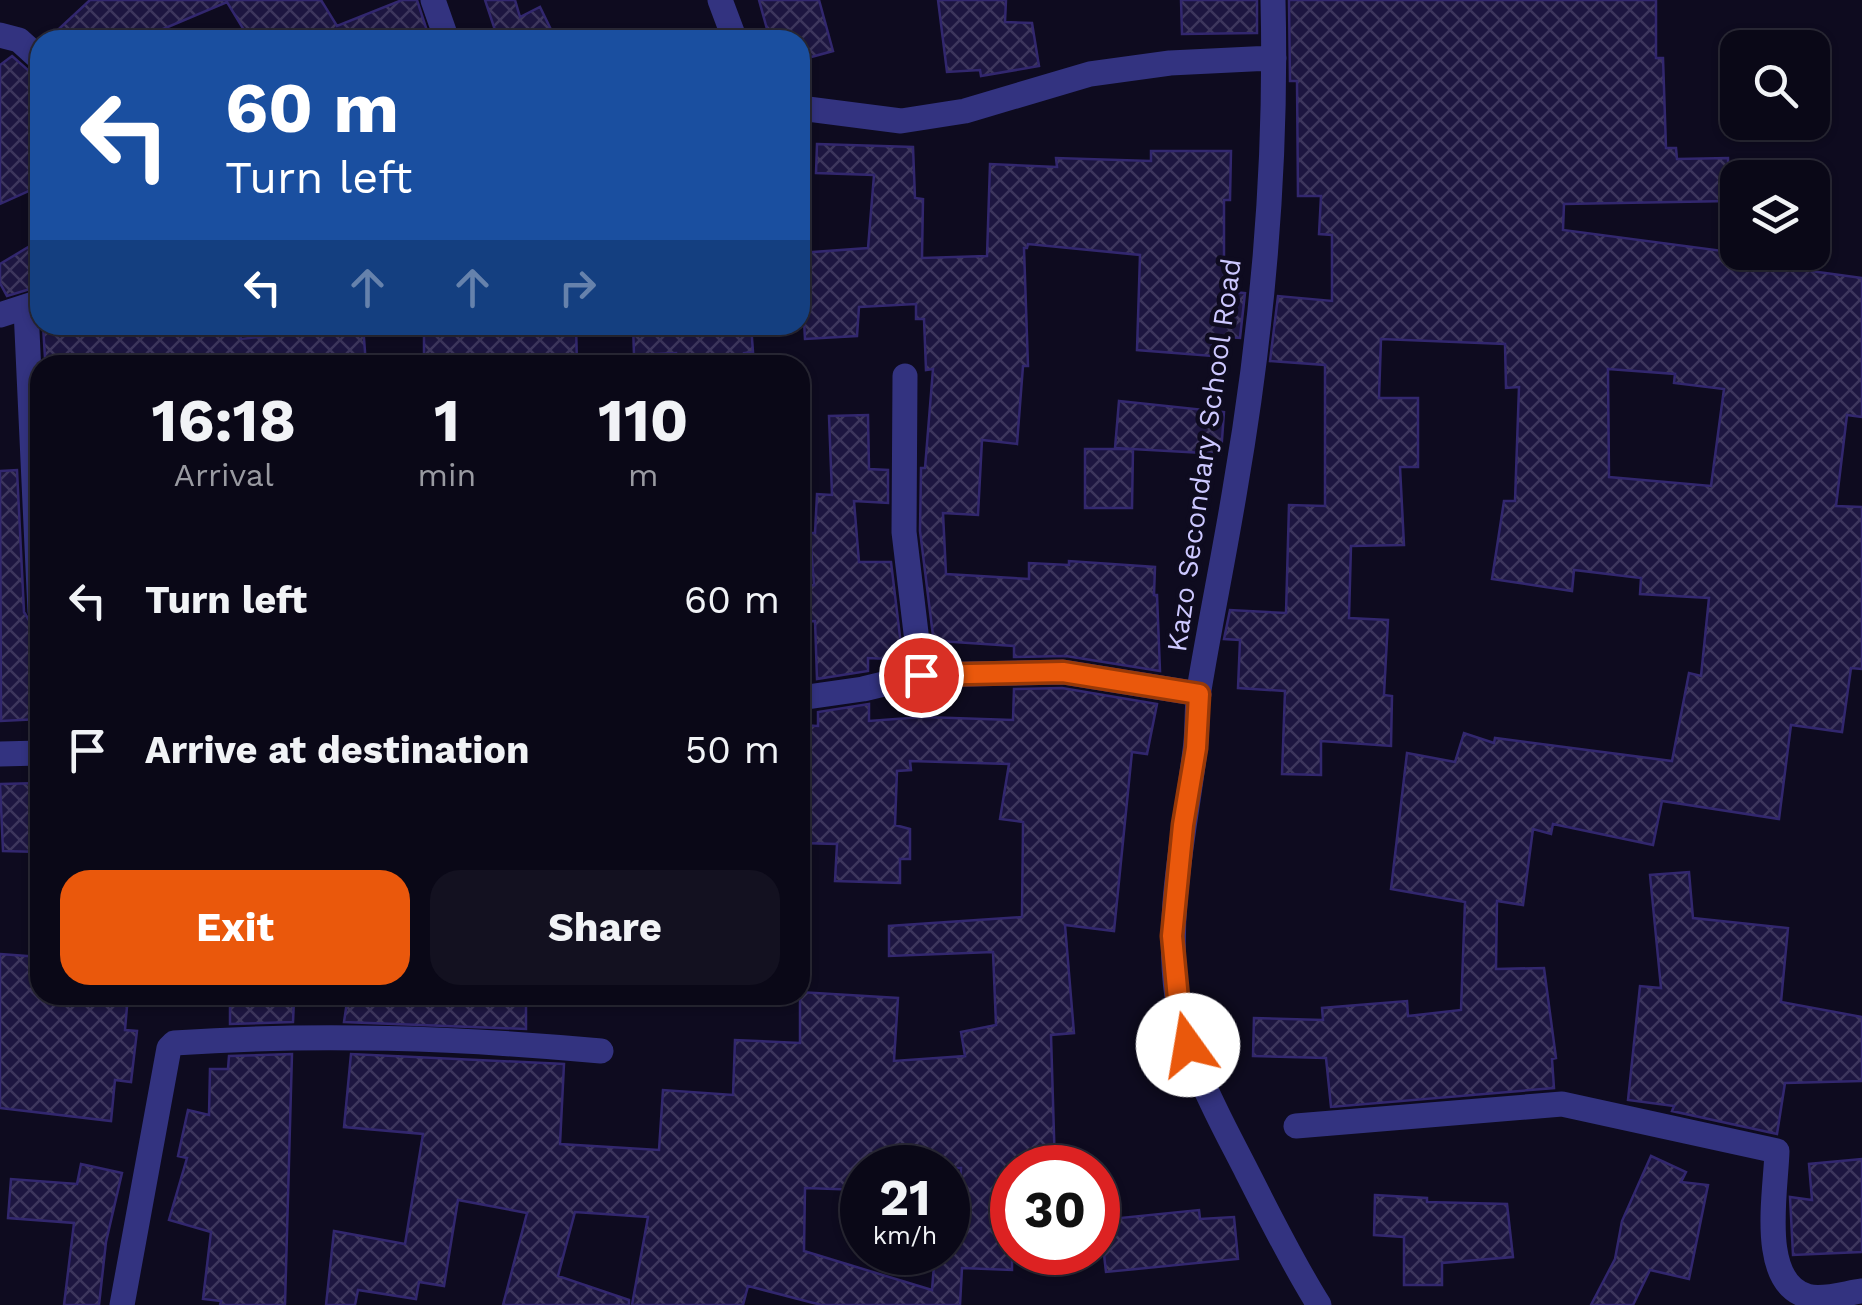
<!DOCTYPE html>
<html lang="en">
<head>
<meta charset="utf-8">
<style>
	:root { --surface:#0a0817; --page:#131120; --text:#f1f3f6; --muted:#999aa1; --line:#2a2936; --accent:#ea580c }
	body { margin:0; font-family:"Work Sans",sans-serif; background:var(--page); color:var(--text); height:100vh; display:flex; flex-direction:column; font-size:38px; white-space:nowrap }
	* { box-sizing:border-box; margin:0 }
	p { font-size:32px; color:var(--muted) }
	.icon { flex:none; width:55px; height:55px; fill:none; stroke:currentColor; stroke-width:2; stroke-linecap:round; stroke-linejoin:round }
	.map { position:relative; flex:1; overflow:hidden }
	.sheet { position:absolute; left:30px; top:355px; width:780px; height:650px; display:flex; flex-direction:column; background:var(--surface); border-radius:30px; box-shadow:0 2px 8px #0004,0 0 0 2px var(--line) }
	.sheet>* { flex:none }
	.top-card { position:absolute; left:30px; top:30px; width:780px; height:305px; border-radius:30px; box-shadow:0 2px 8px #0004,0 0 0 2px var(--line); background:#1a4fa0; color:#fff; overflow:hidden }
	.fabs { position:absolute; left:1720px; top:30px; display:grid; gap:20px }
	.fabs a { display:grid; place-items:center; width:110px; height:110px; border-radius:20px; background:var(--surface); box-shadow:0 2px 8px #0004,0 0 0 2px var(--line); font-size:50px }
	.speed { position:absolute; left:840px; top:1145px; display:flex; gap:20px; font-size:50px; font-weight:700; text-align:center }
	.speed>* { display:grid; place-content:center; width:130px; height:130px; border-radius:50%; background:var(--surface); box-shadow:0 2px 8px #0004,0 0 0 2px var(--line); line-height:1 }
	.speed small { font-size:25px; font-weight:400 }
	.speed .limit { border:15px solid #d22; background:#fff; color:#111 }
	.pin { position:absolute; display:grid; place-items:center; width:85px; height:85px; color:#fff; margin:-42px; border:5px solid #fff; border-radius:50%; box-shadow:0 2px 10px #0007 }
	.me { position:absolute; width:110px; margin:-55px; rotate:347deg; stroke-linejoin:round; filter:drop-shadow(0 0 8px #0008) }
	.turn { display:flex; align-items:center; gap:35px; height:210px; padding:0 30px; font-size:45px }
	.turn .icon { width:130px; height:130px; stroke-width:2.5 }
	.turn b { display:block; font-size:70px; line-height:85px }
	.lanes { display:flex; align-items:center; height:95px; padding:0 30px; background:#0003; justify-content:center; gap:50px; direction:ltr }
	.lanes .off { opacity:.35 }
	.eta { display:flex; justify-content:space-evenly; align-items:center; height:170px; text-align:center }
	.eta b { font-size:60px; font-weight:700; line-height:70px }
	.cta { display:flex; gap:20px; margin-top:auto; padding:20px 30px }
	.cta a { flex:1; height:115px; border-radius:30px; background:var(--accent); color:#fff; font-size:40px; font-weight:700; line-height:115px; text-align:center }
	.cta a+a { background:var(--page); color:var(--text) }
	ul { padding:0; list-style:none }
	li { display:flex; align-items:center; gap:30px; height:150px; padding:0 30px }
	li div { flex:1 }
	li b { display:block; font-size:38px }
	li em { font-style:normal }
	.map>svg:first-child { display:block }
	.building { fill:url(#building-cross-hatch); stroke:#32276e; stroke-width:2.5; fill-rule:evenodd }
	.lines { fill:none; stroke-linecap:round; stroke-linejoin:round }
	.minor { stroke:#333380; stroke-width:25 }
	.route-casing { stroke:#983908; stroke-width:25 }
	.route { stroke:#ea580c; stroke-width:18 }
	.labels { text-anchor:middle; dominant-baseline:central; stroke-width:9; stroke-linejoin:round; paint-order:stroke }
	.street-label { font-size:28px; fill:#cdc8ff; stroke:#0e0b1f }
</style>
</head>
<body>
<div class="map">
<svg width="1862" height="1305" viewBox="0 0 1862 1305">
	<defs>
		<pattern id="building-cross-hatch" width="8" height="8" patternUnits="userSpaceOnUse" patternTransform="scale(2.5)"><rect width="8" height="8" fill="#1d1640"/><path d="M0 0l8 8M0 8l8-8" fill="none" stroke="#3d365d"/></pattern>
	</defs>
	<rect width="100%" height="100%" fill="#0e0b1f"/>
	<path class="building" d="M90,0H321L337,26L402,0H417L430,40H250L227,2L163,29L173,40H47Z
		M485,0H515L520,17L540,7L556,40H475L495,30Z
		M759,0H819L833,51L800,60V40H770Z
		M938,0H1006L1005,22L1032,23L1039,66L981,76L980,70L947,72Z
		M1181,0H1257V33L1182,34Z
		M1289,0H1656V58H1663L1666,148H1676L1677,159L1728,158L1729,201L1564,204L1563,230L1761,256L1760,264L1862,278V417L1847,415L1836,506L1862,507V669L1851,668L1842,732L1791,725L1779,819L1662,801L1653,845L1553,824L1551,834L1533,829L1523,905L1497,901L1496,969L1544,968L1556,1058L1552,1059L1554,1088L1331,1107L1326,1058L1253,1056L1254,1018L1323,1020L1322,1008L1407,1001L1408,1016L1461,1010L1465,902L1391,889L1407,753L1455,762L1464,733L1494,743L1495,738L1672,761L1689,673L1701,676L1709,598L1640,594L1641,578L1574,570L1572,591L1492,579L1504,501H1515L1519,387L1506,388L1505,344L1381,339L1379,398H1418V467H1400L1404,545L1351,546L1349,618L1388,620L1384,695L1392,696L1391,746L1321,741V775L1282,774L1285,691L1238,688L1240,640L1224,639L1230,610L1286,613L1289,505L1325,506V365L1270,361L1278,296L1332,301V235L1319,234L1321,196H1298L1297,81H1290ZM1608,369L1675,374L1674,383L1724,389L1711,486L1609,477Z
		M12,56L29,71L40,75V186L0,204V65Z
		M817,144L913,147L915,198L923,199L922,258L987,256L990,164L1057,167L1056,158L1151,161V151H1231L1230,200H1224V291L1245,293L1240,338L1212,336V356L1137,350L1140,255L1028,244L1027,248H1024L1028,366H1023L1017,444L982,440L978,515L943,513L946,574L1029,579V563L1069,565V561L1155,567L1154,595H1157L1160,671L1066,656L1014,657V646L939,641L940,651L935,652L920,531L921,468H925L933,369L926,370L924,319H916V304L859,307L857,336L805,339L800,253L868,248L874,175L816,173Z
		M40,240V286L7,296L0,283V264Z
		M43,325H94L95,334L140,327L141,335L211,330L210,325H238L241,339L301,332L300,325H363L366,365H49L45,358Z
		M424,325H576L577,365H424Z
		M633,325H751L753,352L744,353V365H692V356L676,357V353L634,355Z
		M1119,401L1224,412L1221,454L1115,448Z
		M868,415L869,469L888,470V503L854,501L859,562H891L902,653L888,654V659L868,658V671L817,679L815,621L800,622V586L814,585L810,533H815L817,494L832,495L829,416Z
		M1085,449H1133L1132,508H1085Z
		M17,470L24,612L32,625L36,664H40V719L1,721L0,471Z
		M1062,688L1157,704L1147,754L1132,752L1114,931L1065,925L1074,1033L1051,1035L1055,1168H1012V1270L962,1268L960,1305H821L748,1286L743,1305H632L648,1217L575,1212L558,1276L629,1300V1305H503L527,1213L458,1200L444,1286L419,1282L416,1299L358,1290L355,1305H326L334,1231L405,1244L423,1134L344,1127L351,1054L564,1064L560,1144L659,1150L663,1090L733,1095L735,1040L800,1043V992L898,998L894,1061L965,1056L961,1032L996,1025L993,952L889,956V926L1022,917L1023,822L1000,819L1009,764L910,761L911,770L897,771L895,825L910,829V859H900V883L835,881L837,844L800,843V725L818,726V712L869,704V721L923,717L1013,720L1014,689ZM862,1168H961L958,1230L948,1229V1252H935L932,1290L804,1251L805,1188L862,1190Z
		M40,783V852L3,851L0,784Z
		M1689,872L1693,918L1788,928L1781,1002L1862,1017V1081L1785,1083L1777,1134L1672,1111L1674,1106L1628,1100L1640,986L1661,988L1650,875Z
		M0,954L40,957V995H128L125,1030L137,1031L131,1082L115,1080L111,1121L0,1108Z
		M230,995L294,1000L293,1022L230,1024Z
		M348,995H421L485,1002L486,995H526V1029L344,1022Z
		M292,1054L285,1305H220L221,1301L203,1299L211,1232L169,1220L187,1158L178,1156L188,1110L209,1115L210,1069H228L229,1056Z
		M1651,1156L1686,1172L1681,1182L1708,1185L1689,1279L1650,1270L1633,1305H1591L1615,1259L1622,1221Z
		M1862,1159V1252L1793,1255L1790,1197L1812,1200L1809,1164Z
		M81,1164L122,1173L106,1242L99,1305H64L74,1223L8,1218L11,1179L77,1184Z
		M1375,1195L1427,1198V1202L1507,1204L1513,1257L1442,1263V1285H1404V1237L1374,1235Z
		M1199,1210L1200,1219L1234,1217L1238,1259L1106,1272L1100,1220Z"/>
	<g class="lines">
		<path class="minor" d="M433,0L447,40
			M720,0L735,40
			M1273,0C1277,163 1263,328 1235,489C1224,556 1210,623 1199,690C1196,710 1198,730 1195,750C1185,832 1165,914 1177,997C1186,1060 1219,1117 1247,1172C1270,1217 1292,1262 1319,1305
			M0,35L19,40L40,59
			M800,108L901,121L965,111L1090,74L1170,63L1274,58
			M26,309L40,611
			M0,315L40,302
			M905,376L904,532L921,675
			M800,698L863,689L921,675L1063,672L1199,694
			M0,754L40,753
			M1296,1126L1562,1104L1777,1151C1776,1191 1758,1282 1807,1296C1822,1301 1846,1293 1862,1291
			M122,1305L169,1048L174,1043C319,1033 457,1038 601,1051"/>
	</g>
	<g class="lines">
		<defs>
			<path id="route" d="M921,675L1063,672L1199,694L1196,748L1183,825L1172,936L1178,999L1188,1045"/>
		</defs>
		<use href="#route" class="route-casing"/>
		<use href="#route" class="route"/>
	</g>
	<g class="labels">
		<g class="street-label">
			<text transform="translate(1204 455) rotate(-82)">Kazo Secondary School Road</text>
		</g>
	</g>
</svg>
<div class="fabs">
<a><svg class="icon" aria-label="search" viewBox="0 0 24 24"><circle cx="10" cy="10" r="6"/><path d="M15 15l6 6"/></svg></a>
<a><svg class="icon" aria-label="layers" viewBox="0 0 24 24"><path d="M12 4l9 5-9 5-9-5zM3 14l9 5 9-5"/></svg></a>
</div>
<div class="speed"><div>21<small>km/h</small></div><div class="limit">30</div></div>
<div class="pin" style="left:921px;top:675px;background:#d93025"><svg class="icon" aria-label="arrive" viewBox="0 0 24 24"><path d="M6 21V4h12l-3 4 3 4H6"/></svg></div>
<svg class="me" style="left:1188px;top:1045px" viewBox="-20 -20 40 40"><circle r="19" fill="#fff"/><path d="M0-13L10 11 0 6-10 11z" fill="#ea580c"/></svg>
<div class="top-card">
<div class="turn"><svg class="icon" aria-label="left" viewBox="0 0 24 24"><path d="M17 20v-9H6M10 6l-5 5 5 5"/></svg><div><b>60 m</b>Turn left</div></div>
<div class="lanes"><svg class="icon" aria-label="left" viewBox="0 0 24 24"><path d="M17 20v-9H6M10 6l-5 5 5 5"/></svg><svg class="icon off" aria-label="ahead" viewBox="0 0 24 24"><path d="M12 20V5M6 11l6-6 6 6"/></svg><svg class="icon off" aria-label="ahead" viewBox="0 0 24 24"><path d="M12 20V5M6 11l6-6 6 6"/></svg><svg class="icon off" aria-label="right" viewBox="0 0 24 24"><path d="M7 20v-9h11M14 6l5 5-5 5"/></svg></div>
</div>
<section class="sheet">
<div class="eta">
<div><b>16:18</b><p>Arrival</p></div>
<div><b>1</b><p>min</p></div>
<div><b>110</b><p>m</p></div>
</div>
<ul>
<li><svg class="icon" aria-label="left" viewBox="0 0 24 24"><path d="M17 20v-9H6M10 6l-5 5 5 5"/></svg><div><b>Turn left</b></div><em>60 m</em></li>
<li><svg class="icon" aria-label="arrive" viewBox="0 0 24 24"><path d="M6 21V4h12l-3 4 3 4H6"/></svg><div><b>Arrive at destination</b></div><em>50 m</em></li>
</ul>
<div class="cta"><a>Exit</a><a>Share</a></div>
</section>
</div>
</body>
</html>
